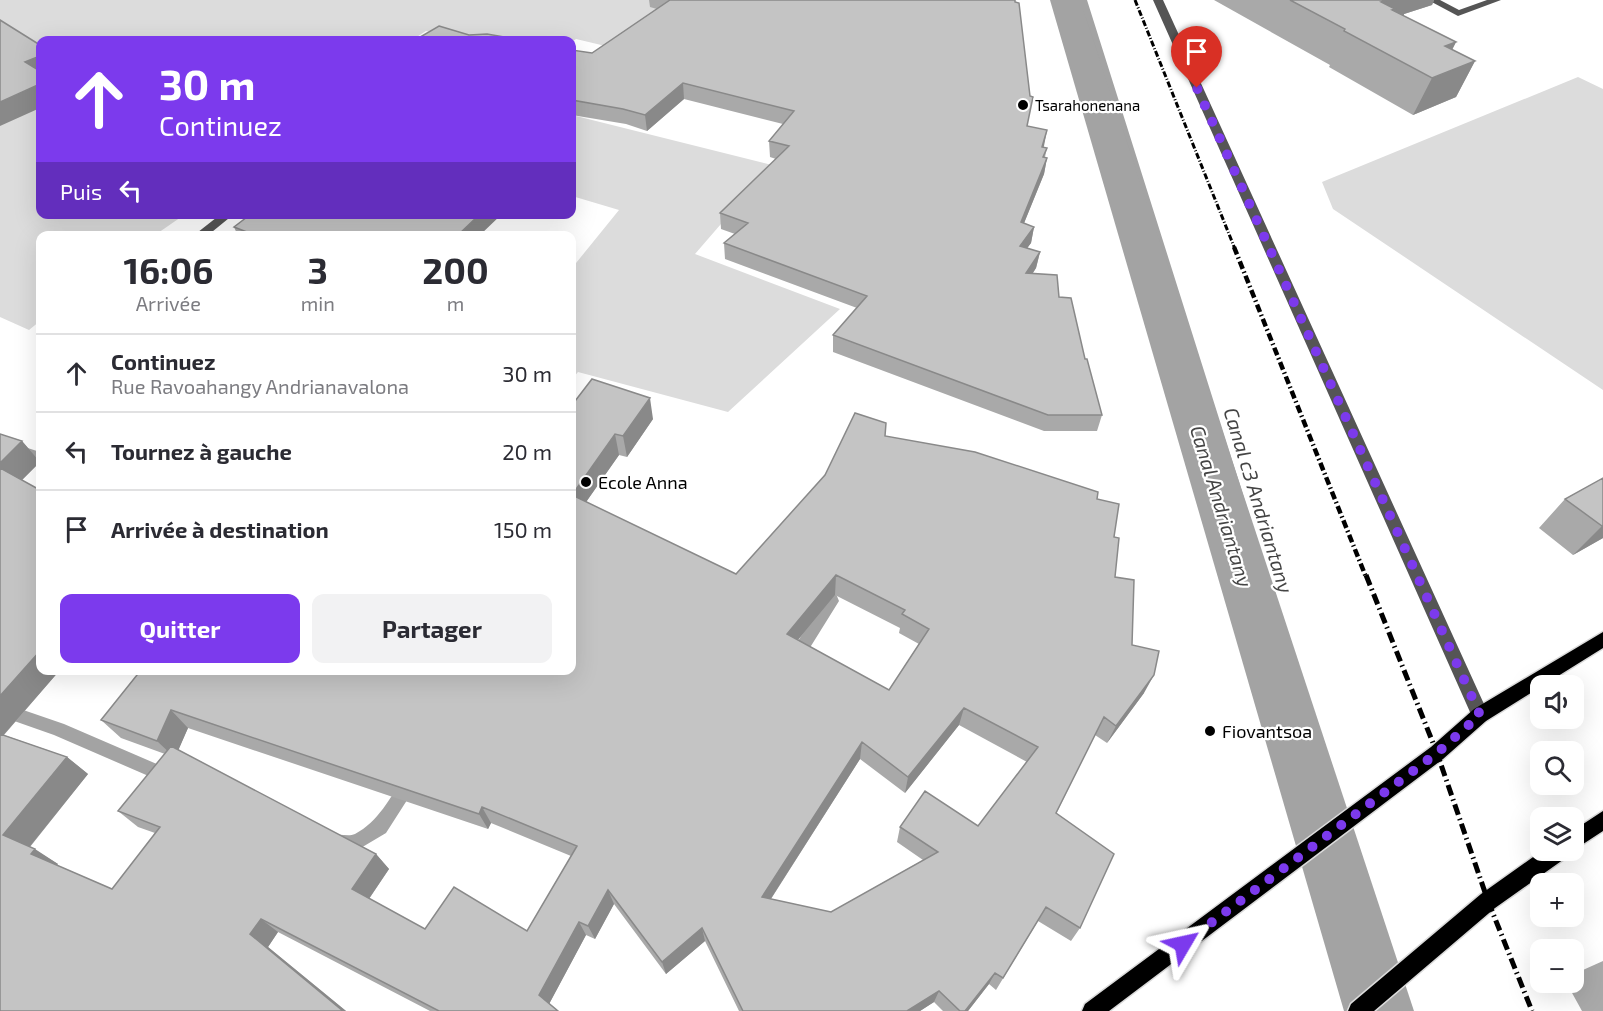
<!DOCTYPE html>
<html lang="fr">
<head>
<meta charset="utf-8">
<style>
	:root { --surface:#fff; --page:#f2f2f3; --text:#2b2b33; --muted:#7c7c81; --line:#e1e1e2; --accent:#7c3aed }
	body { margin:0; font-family:"Exo 2",sans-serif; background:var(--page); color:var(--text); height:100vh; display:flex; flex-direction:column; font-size:22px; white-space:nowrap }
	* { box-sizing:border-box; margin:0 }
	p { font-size:20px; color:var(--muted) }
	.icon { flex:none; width:33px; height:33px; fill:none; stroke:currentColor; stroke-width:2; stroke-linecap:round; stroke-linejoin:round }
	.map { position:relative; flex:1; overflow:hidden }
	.sheet { position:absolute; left:36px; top:231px; width:540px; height:444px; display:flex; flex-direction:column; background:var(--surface); border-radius:12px; box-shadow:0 6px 24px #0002 }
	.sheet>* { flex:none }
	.hud { position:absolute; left:36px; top:36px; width:540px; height:183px; border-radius:12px; box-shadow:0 6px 24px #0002; background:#7c3aed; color:#fff; overflow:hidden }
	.controls { position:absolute; left:1530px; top:675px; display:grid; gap:12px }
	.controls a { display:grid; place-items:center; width:54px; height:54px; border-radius:12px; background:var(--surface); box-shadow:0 6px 24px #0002; font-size:30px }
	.pin { position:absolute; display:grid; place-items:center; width:51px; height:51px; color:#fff; margin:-62px -26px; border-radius:50% 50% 50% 0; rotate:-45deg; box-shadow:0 0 6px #0007 }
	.pin .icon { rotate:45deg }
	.me { position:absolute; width:66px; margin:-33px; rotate:54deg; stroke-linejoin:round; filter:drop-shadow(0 0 4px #0008) }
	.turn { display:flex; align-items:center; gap:21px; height:126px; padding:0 24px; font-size:27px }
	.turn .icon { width:78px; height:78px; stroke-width:2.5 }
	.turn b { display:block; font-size:42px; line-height:51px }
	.then { display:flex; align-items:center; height:57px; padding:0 24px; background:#0003; gap:12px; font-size:22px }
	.eta { display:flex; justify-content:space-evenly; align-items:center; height:102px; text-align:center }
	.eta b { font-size:36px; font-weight:700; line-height:42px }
	.action { display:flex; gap:12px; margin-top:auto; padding:12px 24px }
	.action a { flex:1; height:69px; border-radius:12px; background:var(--accent); color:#fff; font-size:24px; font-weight:700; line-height:69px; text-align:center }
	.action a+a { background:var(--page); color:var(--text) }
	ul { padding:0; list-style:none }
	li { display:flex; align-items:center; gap:18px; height:78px; padding:0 24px; border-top:2px solid var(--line) }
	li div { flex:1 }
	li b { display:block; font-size:22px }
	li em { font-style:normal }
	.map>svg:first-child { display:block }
	.green { fill:#dcdcdc }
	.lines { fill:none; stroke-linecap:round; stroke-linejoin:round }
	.stream { fill:#a3a3a3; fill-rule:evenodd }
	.canal { fill:#a3a3a3; fill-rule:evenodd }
	.major-casing { stroke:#dbdbdb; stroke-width:3 }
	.minor { fill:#555; fill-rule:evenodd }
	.major { fill:#000; fill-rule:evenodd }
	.rail-far2 { stroke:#000; stroke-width:3; stroke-dasharray:6 2 1 2; stroke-linecap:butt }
	.rail-far1 { stroke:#000; stroke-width:4.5; stroke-dasharray:8 3 1.5 3; stroke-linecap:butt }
	.rail { stroke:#000; stroke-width:5; stroke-dasharray:11 4 1.5 4; stroke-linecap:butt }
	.wall { fill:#a9a9a9; fill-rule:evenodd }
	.shaded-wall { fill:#898989 }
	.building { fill:#c4c4c4; stroke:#898989; stroke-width:1.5; fill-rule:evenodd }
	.route { stroke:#7c3aed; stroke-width:10; stroke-dasharray:0 18 }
	.poi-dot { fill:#000; stroke:#fff; stroke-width:2 }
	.labels { text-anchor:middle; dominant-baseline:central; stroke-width:4.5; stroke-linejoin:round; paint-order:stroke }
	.far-poi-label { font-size:15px; fill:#000; stroke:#fff; text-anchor:start }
	.poi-label { font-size:18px; fill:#000; stroke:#fff; text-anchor:start }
	.water-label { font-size:20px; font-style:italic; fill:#444; stroke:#fff }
</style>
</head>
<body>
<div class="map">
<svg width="1603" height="1011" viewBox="0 0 1603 1011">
	<rect width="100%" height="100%" fill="#fff"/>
	<path class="green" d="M0,0H683L618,49L576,39L572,42L469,40L426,31L412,40H40V214L184,215L155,235L40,236V321L29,330L0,317Z
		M1578,77L1603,89V390L1333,209L1322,182Z
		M572,115L772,165L695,254L840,309L728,412L578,372L572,379V268L619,210L572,196Z"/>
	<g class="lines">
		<path class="stream" d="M1079,0H1087L1406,1011H1388Z
			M0,439L40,452V462L0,449Z
			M830,578L835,580L837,584L834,589L839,601L801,662L796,664L791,662L788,657L791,652L824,600L820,589L825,580Z
			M0,702L64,724L173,771L175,776L173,781L167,784L54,735L0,716Z
			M410,775L416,777L418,783L386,833L354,852L332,848L329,842L332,836C340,833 348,837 355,834C378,822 390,798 404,777Z"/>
		<path class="canal" d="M1050,0H1080L1414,1011H1344Z"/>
		<defs>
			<path id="major" d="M1603,632V648L1486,721L1443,759L1109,1011H1082L1085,1004L1431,747L1474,709Z
				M1603,811V831L1574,850V830Z
				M1543,850H1569L1567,857L1495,908L1374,1011H1348L1351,1004L1481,894Z"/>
		</defs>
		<use href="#major" class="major-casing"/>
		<path class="minor" d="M1153,0H1163L1489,715L1486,721L1480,723L1474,721Z
			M1428,0H1440L1459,10L1487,0H1501L1458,16Z
			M221,214H234L207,236H193Z"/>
		<use href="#major" class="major"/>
		<path class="rail-far2" d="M1135,0L1235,249"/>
		<path class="rail-far1" d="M1234,247L1366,577"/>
		<path class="rail" d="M1366,575L1437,753L1488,901L1532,1011"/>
	</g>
	<path class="wall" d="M649,0H1015L1027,126L1043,147L1047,148L1045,157L1047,158L1044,174L1024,223L1034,227L1031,243L1027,248L1040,252L1036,268L1033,273L1059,297L1085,359L1102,415L1097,431H1044L833,352V335L857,308L725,259L724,243L735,234L721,229L720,213L776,159L770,157L769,141L783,124L684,99L647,131L626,124L572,115V50L592,53L657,9L650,7Z
		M1214,0H1434L1432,5L1404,14V16L1456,42L1452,50L1475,61L1456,97L1413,115L1329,67L1330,65Z
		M234,227L479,236H238Z
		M572,405L653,419L627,457L619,455L586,502L736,574L885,436L1097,499L1114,537L1115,577L1144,693L1107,743L1095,735L1056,814L1080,928L1071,941L1038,921L996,990L989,984L968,1011H943L934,1002L920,1011H739L705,941L666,974L614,904L595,939L586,935L549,1004L558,1011H430L278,932L268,947L346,1011H0V434L22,441L40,462L22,480L40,670H60L4,735L67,757L88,774L30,847L58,864L57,865L112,889L155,833L138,827L118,811L165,754L121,738L101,720L141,670H572ZM835,595L900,628L899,633L919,644L889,690L798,640ZM959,725L1027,762L978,826L900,827L897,842L923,860L831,912L771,899L860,759L905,793ZM188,728L488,829L491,823L571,856L527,931L425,929L369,899L389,869L376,854L178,750Z
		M1603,478V538L1573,555L1539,528L1565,499Z
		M1603,961V1011H1582L1566,982H1574V974Z"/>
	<path class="shaded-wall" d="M1387,0H1434L1432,5L1404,14L1399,26L1381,2Z
		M1456,42L1439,75L1475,61L1456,97L1413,115L1432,78L1445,46Z
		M40,56V78L25,62Z
		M683,83L684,99L647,131L645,115Z
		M40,84V108L0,126V102Z
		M1047,130L1044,146L1038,163L1042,147Z
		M1047,158L1044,174L1018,238L1021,222Z
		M480,214H502L479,236H457Z
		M1034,227L1031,243L1017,262L1020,246Z
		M1040,252L1036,268L1022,289L1026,273Z
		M650,398L653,419L627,457L623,436Z
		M615,434L619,455L577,515L572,495Z
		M22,441L40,462L16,486L0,469V463Z
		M1602,526H1603V538L1573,555Z
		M836,575L835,595L787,653V634Z
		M40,651V670H60L0,739V696Z
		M1154,675L1144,693L1107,743L1116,726Z
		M964,708L959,725L905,793L908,777Z
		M171,710L188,728L175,758L157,741Z
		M862,742L860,759L763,911L762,897Z
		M67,757L88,774L27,850L3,835Z
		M482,807L491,823L488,829L479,814Z
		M35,849L58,864L54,868L31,854Z
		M376,854L389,869L366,903L352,889Z
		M608,890L614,904L595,939L588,926Z
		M261,919L278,932L268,947L346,1011H343L250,934Z
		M579,922L586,935L548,1006L539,995Z
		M702,928L705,941L666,974L662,962Z
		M995,973L989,984L968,1011H965Z
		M939,991L934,1002L920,1011H907Z"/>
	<path class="building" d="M670,0H1015V2L1019,3L1030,96L1033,97L1027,126L1047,130L1042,147L1047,148L1043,157L1047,158L1021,222L1034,227L1020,246L1040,252L1026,273L1057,275L1059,297L1071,298L1085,359H1087L1102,415H1048L833,335L867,296L724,243L748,223L720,213L789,146L769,141L794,111L683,83L645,115L623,109L572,100V50L592,53Z
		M1290,0H1387L1381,2L1395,9L1392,10L1456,42L1445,46L1475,61L1432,78L1344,31L1345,29Z
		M0,20L40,45V56L25,62L40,71V84L0,102Z
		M439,26L469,35L487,34L521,40H415Z
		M251,214H480L457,236H257L234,227Z
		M592,379L650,398L623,436L615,434L572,495L736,574L825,475L855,413L886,423L885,436L975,452L1098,492L1097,499L1119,504L1114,537L1119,538L1115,577L1134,580L1132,645L1159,651L1154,675L1116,726L1104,717L1056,813L1114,854L1080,928L1046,907L1003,978L995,973L965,1011H960L939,991L907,1011H743L702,928L662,962L608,890L588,926L579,922L539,995L558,1011H439L261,919L250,934L343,1011H0V734L67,757L3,835L35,849L31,854L112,889L160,827L118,811L171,746L376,854L352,889L425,929L454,887L527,931L577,846L482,807L479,814L171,710L157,741L101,720L141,670H572V405ZM836,575L905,610L902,614L929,629L889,690L787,634ZM964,708L1038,747L978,826L925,791L900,827L938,852L831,912L762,897L862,742L908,777Z
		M0,434L22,441L0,463Z
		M0,468L40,490V651L0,696Z
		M1603,478V526H1602L1565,499Z"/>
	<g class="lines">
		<path class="route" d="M1183,944L1437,753L1480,715L1197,88"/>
	</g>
	<g class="poi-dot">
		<circle cx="1023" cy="105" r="6"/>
		<circle cx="586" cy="482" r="6"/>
		<circle cx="1210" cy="731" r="6"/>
	</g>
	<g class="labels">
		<g class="far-poi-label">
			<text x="1035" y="105">Tsarahonenana</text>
		</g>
		<g class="poi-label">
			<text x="598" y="482">Ecole Anna</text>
			<text x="1222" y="731">Fiovantsoa</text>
		</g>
		<g class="water-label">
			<text transform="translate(1259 500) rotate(73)">Canal c3 Andriantany</text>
			<text transform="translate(1222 506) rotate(73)">Canal Andriantany</text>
		</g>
	</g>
</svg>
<div class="controls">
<a><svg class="icon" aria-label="sound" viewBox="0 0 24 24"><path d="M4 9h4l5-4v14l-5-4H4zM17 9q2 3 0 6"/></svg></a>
<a><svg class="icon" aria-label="search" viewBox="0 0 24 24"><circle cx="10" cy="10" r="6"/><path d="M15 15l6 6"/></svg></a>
<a><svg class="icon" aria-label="layers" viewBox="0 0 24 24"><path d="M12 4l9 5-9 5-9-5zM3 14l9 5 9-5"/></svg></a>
<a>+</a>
<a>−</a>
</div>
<div class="pin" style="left:1197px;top:88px;background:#d93025"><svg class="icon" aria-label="arrive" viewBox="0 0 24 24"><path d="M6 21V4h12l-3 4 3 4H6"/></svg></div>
<svg class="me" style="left:1183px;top:944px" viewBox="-20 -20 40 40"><path d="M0-17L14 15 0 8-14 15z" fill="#7c3aed" stroke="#fff" stroke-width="4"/></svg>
<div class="hud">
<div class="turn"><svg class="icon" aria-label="ahead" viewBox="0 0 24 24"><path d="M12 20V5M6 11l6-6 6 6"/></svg><div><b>30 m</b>Continuez</div></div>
<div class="then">Puis<svg class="icon" aria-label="left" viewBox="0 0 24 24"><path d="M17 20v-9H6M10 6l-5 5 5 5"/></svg></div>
</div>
<section class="sheet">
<div class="eta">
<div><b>16:06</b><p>Arrivée</p></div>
<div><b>3</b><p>min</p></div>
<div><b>200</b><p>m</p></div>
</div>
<ul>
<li><svg class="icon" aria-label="ahead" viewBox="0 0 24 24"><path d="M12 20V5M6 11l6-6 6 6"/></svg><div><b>Continuez</b><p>Rue Ravoahangy Andrianavalona</p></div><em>30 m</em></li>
<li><svg class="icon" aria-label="left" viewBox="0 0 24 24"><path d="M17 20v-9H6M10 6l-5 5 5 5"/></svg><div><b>Tournez à gauche</b></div><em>20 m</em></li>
<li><svg class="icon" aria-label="arrive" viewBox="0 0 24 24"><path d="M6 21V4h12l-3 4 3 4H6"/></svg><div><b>Arrivée à destination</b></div><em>150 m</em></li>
</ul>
<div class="action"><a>Quitter</a><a>Partager</a></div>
</section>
</div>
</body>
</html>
